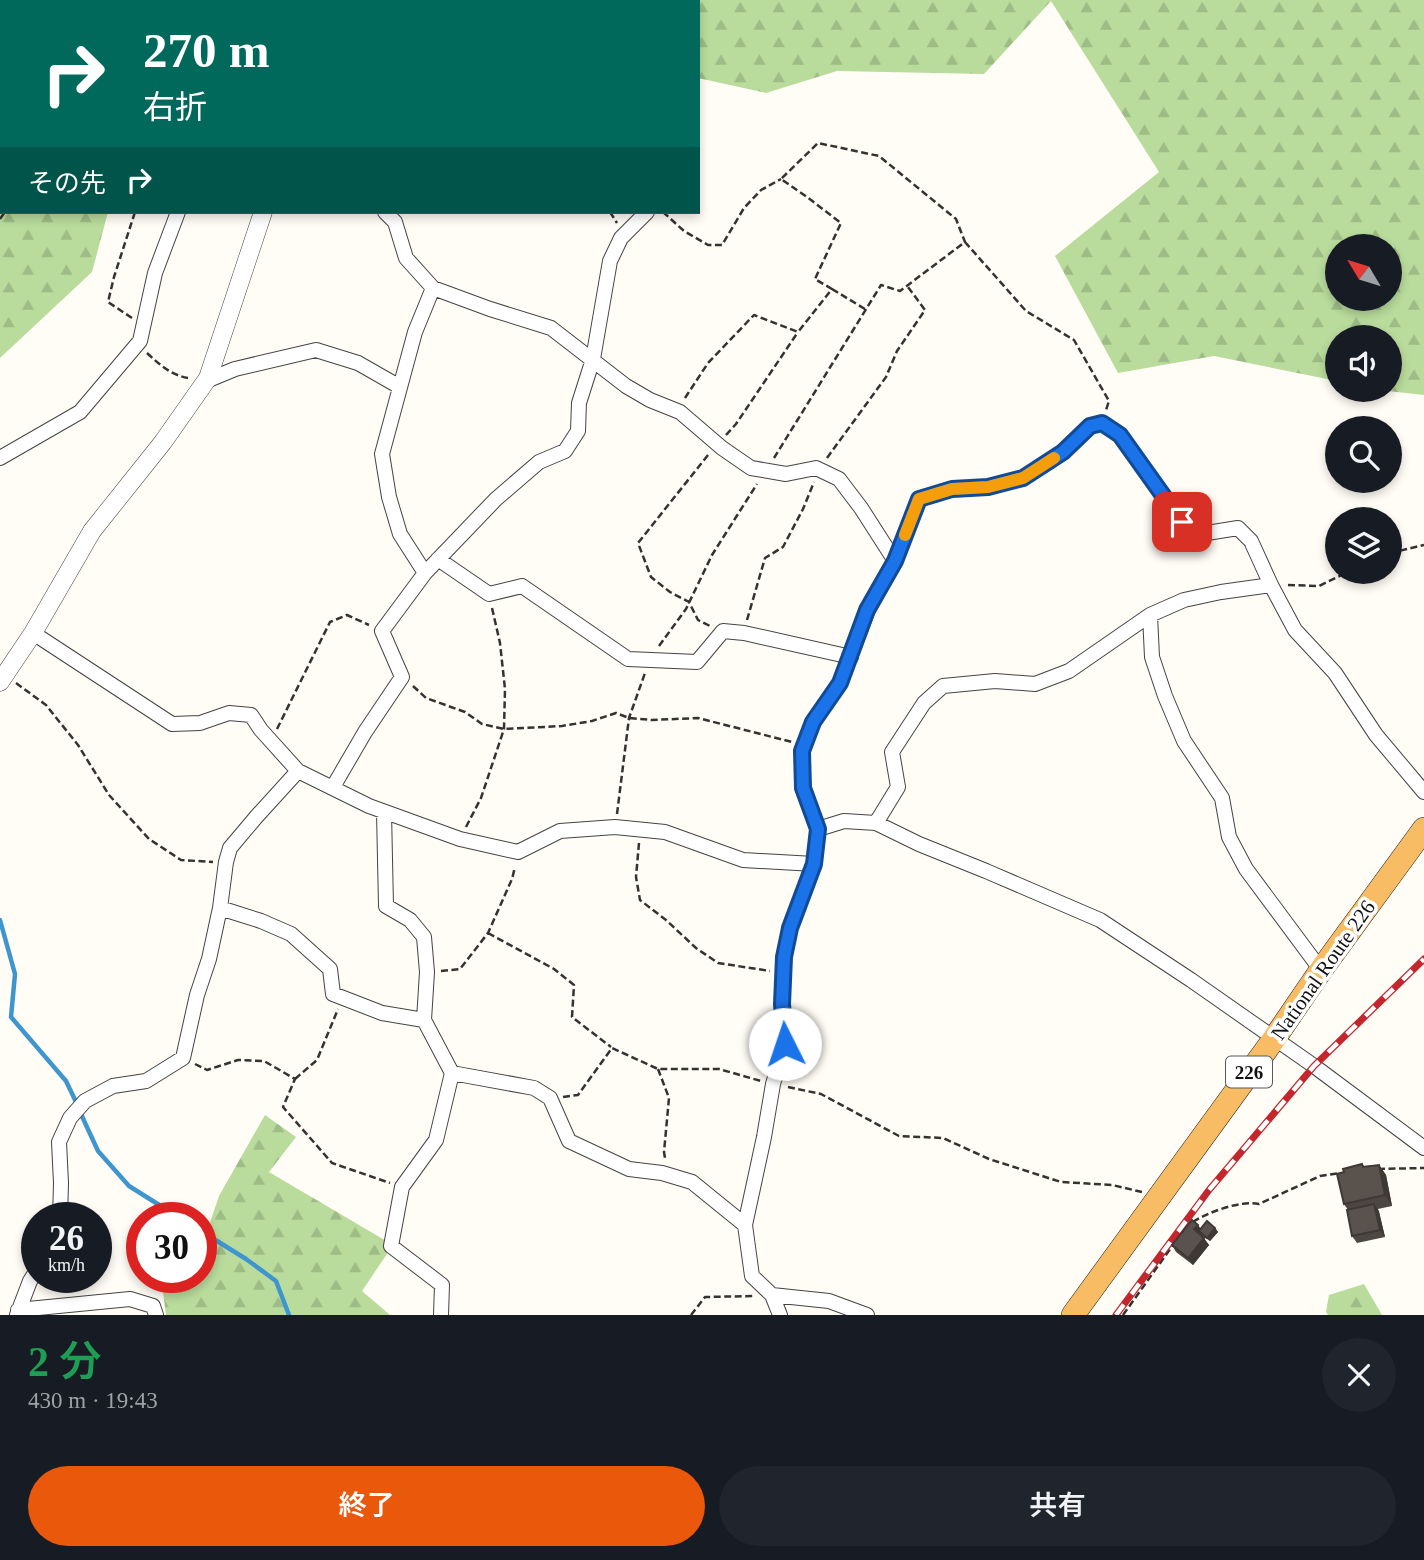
<!DOCTYPE html>
<html lang="ja">
<head>
<meta charset="utf-8">
<style>
	:root { --surface:#171b24; --page:#20242c; --text:#f1f3f6; --muted:#9ea1a6; --accent:#ea580c }
	body { margin:0; font-family:"Times New Roman","Noto Sans JP",serif; background:var(--page); color:var(--text); height:100vh; display:flex; flex-direction:column; font-size:26px; white-space:nowrap }
	* { box-sizing:border-box; margin:0 }
	p { font-size:23px; color:var(--muted) }
	.icon { flex:none; width:38px; height:38px; fill:none; stroke:currentColor; stroke-width:2; stroke-linecap:round; stroke-linejoin:round }
	.map { position:relative; height:1315px; overflow:hidden }
	.side { display:flex; flex-direction:column; background:var(--surface); flex:1 }
	.side>* { flex:none }
	.banner { position:absolute; left:0px; top:0px; width:700px; height:214px; box-shadow:0 4px 10px #0003; background:#00695c; color:#fff; overflow:hidden }
	.needle { width:46px; rotate:308deg }
	.tools { position:absolute; left:1325px; top:234px; display:grid; gap:14px }
	.tools a { display:grid; place-items:center; width:77px; height:77px; border-radius:50%; background:var(--surface); box-shadow:0 4px 10px #0003; font-size:35px }
	.speed { position:absolute; left:21px; top:1202px; display:flex; gap:14px; font-size:35px; font-weight:700; text-align:center }
	.speed>* { display:grid; place-content:center; width:91px; height:91px; border-radius:50%; background:var(--surface); box-shadow:0 4px 10px #0003; line-height:1 }
	.speed small { font-size:18px; font-weight:400 }
	.speed .limit { border:10px solid #d22; background:#fff; color:#111 }
	.pin { position:absolute; display:grid; place-items:center; width:60px; height:60px; color:#fff; margin:-30px; border-radius:14px; box-shadow:0 4px 10px #0006 }
	.me { position:absolute; width:77px; margin:-38px; rotate:356deg; stroke-linejoin:round; filter:drop-shadow(0 0 5px #0008) }
	.turn { display:flex; align-items:center; gap:24px; height:147px; padding:0 28px; font-size:32px }
	.turn .icon { width:91px; height:91px; stroke-width:2.5 }
	.turn b { display:block; font-size:49px; line-height:60px }
	.then { display:flex; align-items:center; height:66px; padding:0 28px; background:#0003; gap:14px; font-size:26px }
	.round { display:grid; place-items:center; flex:none; width:74px; height:74px; border-radius:37px; background:var(--page) }
	.headline { display:flex; align-items:center; justify-content:space-between; height:119px; padding:0 28px }
	h1 { font-size:42px; font-weight:600; line-height:52px; color:#1e9e55 }
	.cta { display:flex; gap:14px; margin-top:auto; padding:14px 28px }
	.cta a { flex:1; height:80px; border-radius:42px; background:var(--accent); color:#fff; font-size:28px; font-weight:600; line-height:80px; text-align:center }
	.cta a+a { background:var(--page); color:var(--text) }
	.map>svg:first-child { display:block }
	.forest { fill:url(#forest-firs); fill-rule:evenodd }
	.lines { fill:none; stroke-linecap:round; stroke-linejoin:round }
	.stream { stroke:#3f96cf; stroke-width:4.5 }
	.minor-casing { stroke:#444; stroke-width:16 }
	.tertiary-casing { stroke:#444; stroke-width:19 }
	.trunk-casing { stroke:#222; stroke-width:24 }
	.path { stroke:#333; stroke-width:2.5; stroke-dasharray:7 3.5; stroke-linecap:butt }
	.minor { stroke:#fff; stroke-width:14 }
	.tertiary { stroke:#fff; stroke-width:18 }
	.trunk { stroke:#f7bc64; stroke-width:23 }
	.rail-casing { stroke:#c4262e; stroke-width:7 }
	.rail { stroke:#fff; stroke-width:4.5; stroke-dasharray:13; stroke-linecap:butt }
	.wall { fill:#4d4742 }
	.shaded-wall { fill:#3f3936 }
	.building { fill:#5a524d; stroke:#3f3936; stroke-width:2 }
	.route-casing { stroke:#114b97; stroke-width:18 }
	.route { stroke:#1a73e8; stroke-width:12 }
	.slow { stroke:#f59e0b; stroke-width:12 }
	.labels { text-anchor:middle; dominant-baseline:central; stroke-width:7; stroke-linejoin:round; paint-order:stroke }
	.shield { fill:#fff; stroke:#585858; stroke-width:2 }
	.shield-label { font-size:19px; font-weight:bold; fill:#111 }
	.street-label { font-size:21px; fill:#111; stroke:#fff }
</style>
</head>
<body>
<div class="map">
<svg width="1424" height="1315" viewBox="0 0 1424 1315">
	<defs>
		<pattern id="forest-firs" width="22" height="20" patternUnits="userSpaceOnUse" patternTransform="scale(1.75)"><rect width="22" height="20" fill="#b9dc9c"/><path d="M5 1l3.5 6h-7zM16 11l3.5 6h-7z" fill="#9ebc85"/></pattern>
	</defs>
	<rect width="100%" height="100%" fill="#fffdf5"/>
	<path class="forest" d="M429,0H1424V395L1379,390H1390V338H1337V381L1214,356L1118,373L1055,256L1159,172L1051,1L984,74L837,71L766,93L698,78V2H432ZM1337,247H1390V299H1337Z
		M0,51L2,52V212H108L92,272L0,358Z
		M265,1115L296,1137L269,1172L393,1245L362,1291L390,1315H166L163,1292L177,1278H201V1249L219,1196Z
		M1364,1284L1382,1315H1328L1326,1312L1329,1295Z"/>
	<g class="lines">
		<path class="stream" d="M0,920L15,974L11,1017L66,1081L77,1104
			M80,1112L98,1151L129,1186L180,1218
			M201,1231L246,1259L276,1281L289,1315"/>
		<defs>
			<path id="minor" d="M87,0L112,2
				M149,0V2
				M228,0L235,2
				M640,0V2
				M385,212L395,222L406,258L433,288L490,309L551,328L626,386L650,400L680,412L722,448L751,468L786,474L816,468L839,479L861,508L895,561L868,610L840,683L813,722L802,752L803,788L818,829L814,864L790,928L784,957L782,1004L785,1044L773,1084L764,1137L745,1225L752,1276L772,1295L780,1315
				M206,381L235,369L316,350L358,363L400,387
				M0,458L80,412L140,341L155,273L178,212
				M438,559L489,594L522,586L628,659L697,662L723,631L744,633L851,657
				M895,561L919,499L952,489L988,487L1023,478L1063,452L1090,426L1102,423L1120,435L1182,521L1207,533L1238,528L1251,541L1271,585L1295,630L1335,673L1376,735L1424,792
				M425,573L400,534L389,497L382,454L415,332L433,288
				M1150,615L1152,657L1165,696L1184,741L1222,798L1229,837L1246,869L1321,970
				M33,633L172,724L200,723L229,713L251,715L261,730L298,771L369,806L460,839L518,852L560,831L615,827L665,832L743,860L814,864
				M333,787L365,732L402,677L382,631L425,573L496,499L539,462L565,451L578,431L579,403L593,359L610,261L621,238L647,212
				M384,812L386,906L410,920L424,937L427,972L424,1020L452,1073L534,1088L550,1098L569,1141L629,1169L662,1173L692,1182L745,1225
				M876,823L898,787L892,752L924,703L943,686L995,681L1035,684L1069,671L1150,615L1184,600L1221,592L1271,585
				M818,829L844,821L876,823L919,844L986,871L1100,920L1191,980L1314,1066L1424,1148
				M220,908L261,921L291,934L330,969L333,994L382,1013L424,1020
				M60,1218L61,1183L59,1142L70,1118L85,1101L113,1086L146,1081L183,1058L197,995L209,959L220,908L226,862L230,848L257,816L298,771
				M772,1295L829,1301L867,1315
				M18,1310L130,1299L153,1306L156,1315
				M17,1315L30,1281L37,1270
				M441,1315L442,1285L391,1246L402,1187L436,1140L452,1073"/>
			<path id="tertiary" d="M301,2V0
				M0,682L33,633L92,531L163,442L208,378L263,212"/>
			<path id="trunk" d="M1073,1315L1274,1039L1321,970L1424,829"/>
		</defs>
		<use href="#minor" class="minor-casing"/>
		<use href="#tertiary" class="tertiary-casing"/>
		<use href="#trunk" class="trunk-casing"/>
		<path class="path" d="M610,212L617,223
			M663,212L684,231L708,245H722L744,208L761,190L781,179
			M0,219L5,212
			M832,289L865,309
			M132,318L108,302L114,277L135,212
			M147,353C160,365 171,375 188,378
			M685,398L708,363L754,315L798,332L832,289L815,279L841,223L807,197L781,179L818,143L879,156L956,219L965,242
			M726,435L736,424L798,332
			M708,455L638,543L651,577L670,592L689,602L698,620L710,626
			M774,458L881,285L900,291L965,242L1026,311L1074,340L1109,401L1106,410
			M827,458L886,377L897,351L925,310L908,287
			M1390,553L1424,545
			M1288,585L1319,586L1348,572
			M747,620L765,558L783,547L803,509L814,482
			M659,646L686,609L712,555L757,484
			M16,683L46,705L78,745L109,795L149,839L181,860L213,862
			M413,686L426,698L465,712L482,724L504,729L562,726L592,721L616,713L629,718L652,720L698,718L792,742
			M277,729L330,622L347,615L369,625
			M617,814L629,718L645,673
			M466,827L481,798L504,729L505,689L500,643L492,608
			M639,843L636,877L640,900L666,920L696,948L718,963L770,971
			M488,933L554,969L574,985L572,1017L611,1047
			M441,971L460,969L488,933L512,879L515,867
			M195,1064L207,1070L238,1060L264,1061L295,1079L283,1107L332,1163L390,1183
			M658,1069L669,1098L664,1152L665,1158
			M295,1079L317,1060L338,1009
			M788,1087L821,1094L899,1136L943,1138L989,1159L1061,1182L1112,1185L1142,1192
			M563,1097L578,1095L612,1048L658,1069H719L761,1081
			M1378,1169L1424,1168
			M1193,1222C1208,1212 1241,1200 1259,1204L1320,1176L1340,1173
			M691,1315L705,1297L753,1296
			M1123,1315L1173,1245"/>
		<use href="#minor" class="minor"/>
		<use href="#tertiary" class="tertiary"/>
		<use href="#trunk" class="trunk"/>
		<defs>
			<path id="rail" d="M1116,1315L1209,1190L1314,1066L1424,959"/>
		</defs>
		<use href="#rail" class="rail-casing"/>
		<use href="#rail" class="rail"/>
	</g>
	<path class="wall" d="M1362,1164L1364,1166L1379,1165L1386,1175L1392,1206L1378,1209L1385,1237L1357,1243L1352,1236L1348,1210L1344,1204V1172Z
		M1198,1225L1200,1229L1215,1228L1218,1232L1210,1241L1200,1234L1209,1245L1193,1265L1176,1252L1172,1245Z"/>
	<path class="shaded-wall" d="M1379,1165L1386,1175L1392,1206L1385,1195Z
		M1374,1204L1379,1211L1385,1237L1380,1230Z
		M1198,1225L1203,1232L1199,1231L1201,1234L1199,1236L1194,1229Z
		M1215,1228L1218,1232L1210,1241L1207,1238Z
		M1204,1238L1209,1245L1193,1265L1188,1258Z"/>
	<path class="building" d="M1362,1164L1363,1167L1379,1165L1385,1195L1344,1204L1337,1174L1344,1172L1343,1169Z
		M1374,1204L1380,1230L1352,1236L1347,1210Z
		M1192,1220L1198,1225L1194,1229L1204,1238L1188,1258L1172,1245Z
		M1207,1221L1215,1228L1207,1238L1199,1231Z"/>
	<g class="lines">
		<defs>
			<path id="route" d="M785,1044L782,1004L784,957L790,928L814,864L818,829L803,788L802,751L813,722L840,683L867,610L895,561L919,499L952,489L988,487L1023,478L1063,452L1090,426L1102,423L1120,435L1182,522"/>
		</defs>
		<use href="#route" class="route-casing"/>
		<use href="#route" class="route"/>
		<path class="slow" d="M905,535L919,499L952,489L988,487L1023,478L1054,458"/>
	</g>
	<g class="labels">
		<rect class="shield" x="1226" y="1056.5" width="46" height="31" rx="5"/>
		<g class="shield-label">
			<text x="1249" y="1072">226</text>
		</g>
		<g class="street-label">
			<text transform="translate(1323 970) rotate(-55)">National Route 226</text>
		</g>
	</g>
</svg>
<div class="tools">
<a><svg class="needle" viewBox="-14 -14 28 28"><path d="M0-13l5 13h-10z" fill="#e53935"/><path d="M0 13l5-13h-10z" fill="#9ea1a6"/></svg></a>
<a><svg class="icon" aria-label="sound" viewBox="0 0 24 24"><path d="M4 9h4l5-4v14l-5-4H4zM17 9q2 3 0 6"/></svg></a>
<a><svg class="icon" aria-label="search" viewBox="0 0 24 24"><circle cx="10" cy="10" r="6"/><path d="M15 15l6 6"/></svg></a>
<a><svg class="icon" aria-label="layers" viewBox="0 0 24 24"><path d="M12 4l9 5-9 5-9-5zM3 14l9 5 9-5"/></svg></a>
</div>
<div class="speed"><div>26<small>km/h</small></div><div class="limit">30</div></div>
<div class="pin" style="left:1182px;top:522px;background:#d93025"><svg class="icon" aria-label="arrive" viewBox="0 0 24 24"><path d="M6 21V4h12l-3 4 3 4H6"/></svg></div>
<svg class="me" style="left:785px;top:1044px" viewBox="-20 -20 40 40"><circle r="19" fill="#fff"/><path d="M0-13L10 11 0 6-10 11z" fill="#1a73e8"/></svg>
<div class="banner">
<div class="turn"><svg class="icon" aria-label="right" viewBox="0 0 24 24"><path d="M7 20v-9h11M14 6l5 5-5 5"/></svg><div><b>270 m</b>右折</div></div>
<div class="then">その先<svg class="icon" aria-label="right" viewBox="0 0 24 24"><path d="M7 20v-9h11M14 6l5 5-5 5"/></svg></div>
</div>
</div>
<section class="side">
<div class="headline"><div><h1>2 分</h1><p>430 m · 19:43</p></div><a class="round"><svg class="icon" aria-label="close" viewBox="0 0 24 24"><path d="M6 6l12 12M18 6L6 18"/></svg></a></div>
<div class="cta"><a>終了</a><a>共有</a></div>
</section>
</body>
</html>
